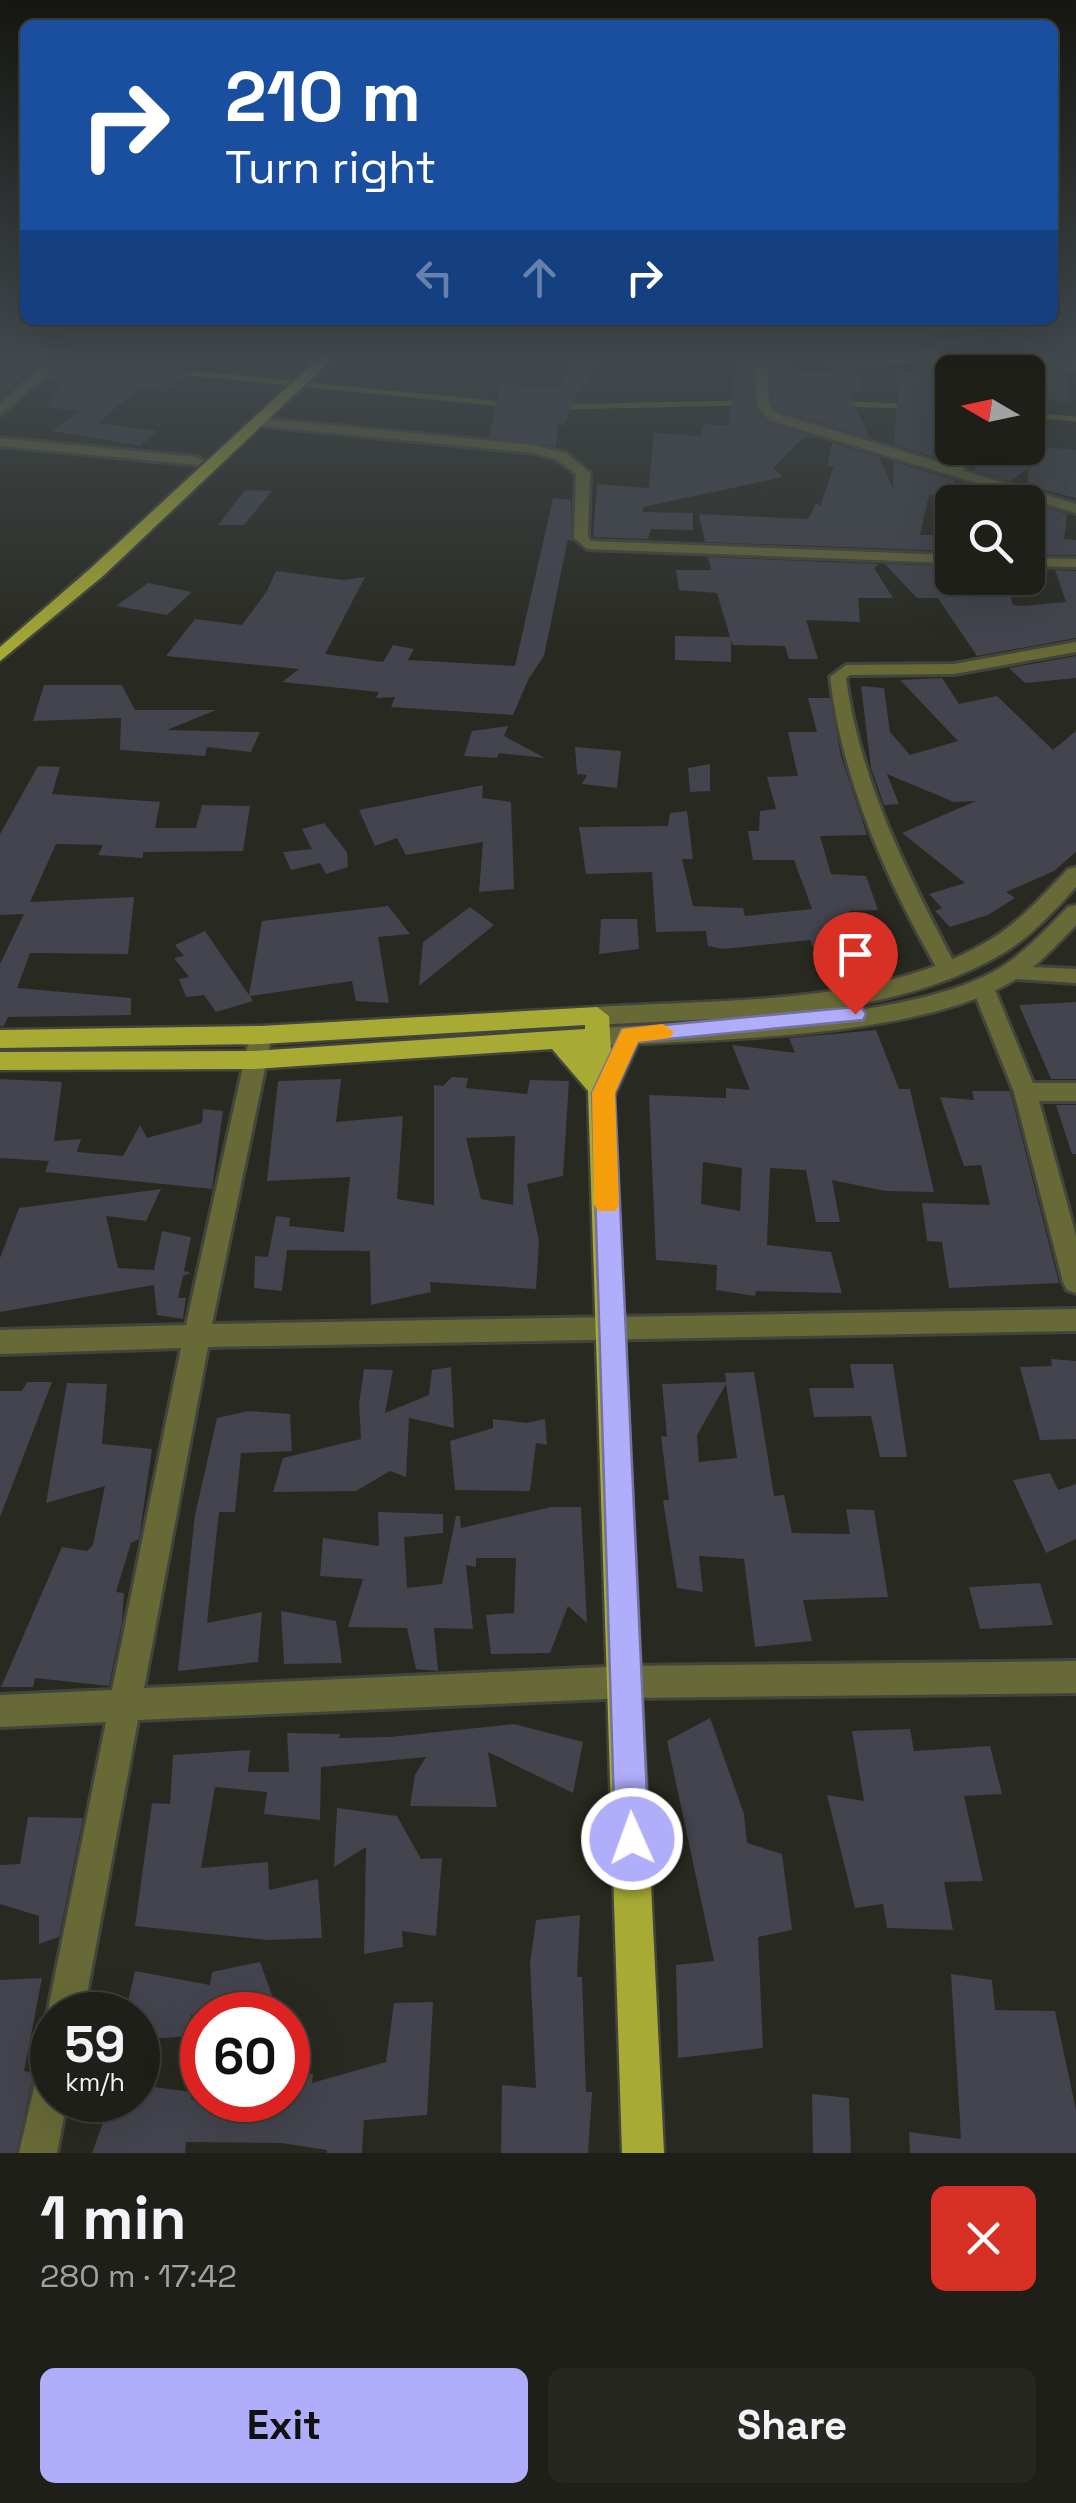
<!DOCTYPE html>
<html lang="en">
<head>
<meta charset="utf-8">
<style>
	:root { --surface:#1e1f18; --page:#262721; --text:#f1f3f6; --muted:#a1a2a2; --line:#3c3d37; --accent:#b0aefa }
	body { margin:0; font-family:"Space Grotesk",sans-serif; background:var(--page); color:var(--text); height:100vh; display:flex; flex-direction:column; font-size:38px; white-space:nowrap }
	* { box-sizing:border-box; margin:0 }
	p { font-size:32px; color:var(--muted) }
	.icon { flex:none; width:55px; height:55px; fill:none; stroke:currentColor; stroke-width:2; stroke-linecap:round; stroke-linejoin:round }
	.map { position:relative; height:2153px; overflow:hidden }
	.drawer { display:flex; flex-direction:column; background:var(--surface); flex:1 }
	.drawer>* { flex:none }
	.top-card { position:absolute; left:20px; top:20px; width:1038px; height:305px; border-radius:15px; box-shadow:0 10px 40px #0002,0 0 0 2px var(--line); background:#1a4fa0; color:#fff; overflow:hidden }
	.needle { width:65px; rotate:279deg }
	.tools { position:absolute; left:935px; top:355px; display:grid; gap:20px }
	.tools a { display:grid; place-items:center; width:110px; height:110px; border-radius:15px; background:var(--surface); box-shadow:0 10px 40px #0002,0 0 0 2px var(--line); font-size:50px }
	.speed { position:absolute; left:30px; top:1992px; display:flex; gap:20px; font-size:50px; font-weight:700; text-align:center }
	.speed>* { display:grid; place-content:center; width:130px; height:130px; border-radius:50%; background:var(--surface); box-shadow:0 10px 40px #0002,0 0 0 2px var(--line); line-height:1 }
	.speed small { font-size:25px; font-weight:400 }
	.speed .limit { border:15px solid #d22; background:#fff; color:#111 }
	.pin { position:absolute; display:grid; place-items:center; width:85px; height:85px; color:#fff; margin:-102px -42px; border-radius:50% 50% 50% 0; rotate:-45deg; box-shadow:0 0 10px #0007 }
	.pin .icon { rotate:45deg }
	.me { position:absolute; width:110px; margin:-55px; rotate:358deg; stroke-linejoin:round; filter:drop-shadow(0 0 8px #0008) }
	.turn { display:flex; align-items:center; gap:35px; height:210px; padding:0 40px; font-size:45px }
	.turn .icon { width:130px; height:130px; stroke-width:2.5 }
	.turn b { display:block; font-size:70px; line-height:85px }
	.lanes { display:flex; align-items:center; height:95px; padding:0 40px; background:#0003; justify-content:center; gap:50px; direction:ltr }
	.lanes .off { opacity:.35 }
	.round { display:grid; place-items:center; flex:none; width:105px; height:105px; border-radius:15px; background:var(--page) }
	.overview { display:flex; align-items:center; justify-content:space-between; height:170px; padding:0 40px }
	h1 { font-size:60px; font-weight:700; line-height:75px }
	.action { display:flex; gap:20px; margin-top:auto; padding:20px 40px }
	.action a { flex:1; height:115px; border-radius:15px; background:var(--accent); color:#111; font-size:40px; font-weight:700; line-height:115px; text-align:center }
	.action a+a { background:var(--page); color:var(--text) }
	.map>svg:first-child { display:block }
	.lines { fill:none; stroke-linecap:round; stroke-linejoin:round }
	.stream { stroke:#6f7320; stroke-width:5 }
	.building { fill:#43444d; fill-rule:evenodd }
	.minor-casing { stroke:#43443b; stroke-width:6 }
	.tertiary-casing { stroke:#43443b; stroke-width:5 }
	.primary-casing { stroke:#43443b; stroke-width:5 }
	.minor { fill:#676a36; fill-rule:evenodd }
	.tertiary { fill:#676a36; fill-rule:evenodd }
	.primary { fill:#a7ab33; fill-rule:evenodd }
	.route { fill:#b0aefa; stroke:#7271a2; stroke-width:2.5 }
	.slow { fill:#f59e0b }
</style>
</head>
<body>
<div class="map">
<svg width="1076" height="2153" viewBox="0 0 1076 2153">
	<rect width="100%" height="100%" fill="#282920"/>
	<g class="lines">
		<path class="stream" d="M33,355L61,358
			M179,372L503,404
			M847,404L903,406
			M562,407L738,403
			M1028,415L1076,419"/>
	</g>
	<path class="building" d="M51,355H210L165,392L139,388L98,423L157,431L140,446L52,431L79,411L47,407L62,382L45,380L62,365Z
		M0,356L43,360L0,394Z
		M574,356L602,359L577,394L564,425H558L556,446L489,437L500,384L558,388Z
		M737,361H750L753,406L766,422L815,438L804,437L773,468L783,477L643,507V512L693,513V530L651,529L648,539L593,537L597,484L649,488L654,433L701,436L704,424L728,426Z
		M769,361H791L794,368L830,372L828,365H857L861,392H849L870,438L781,411L773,403Z
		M913,367L952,368V442L948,446V461L894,445L900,369L914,370Z
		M1026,371L1067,372L1069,402L1035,398V392H1028Z
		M832,443L879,457L893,489L894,462L955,480V498L929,495L920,535H952V551L705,542L699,514L808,519L816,503L820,506L834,466L827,467Z
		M1033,446L1076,450V498L1028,486V469L1010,481L974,470L987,448L1034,455Z
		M245,490L272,491L244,525H218Z
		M553,498L571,500L572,541L568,540L566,548L544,656L528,680L513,715L391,707L395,697L376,698L379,692L282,682L299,669L166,656L195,619L242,625L267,591L276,571L343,580L365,577L325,654L383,662L393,645L414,649L408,660L515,666Z
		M1028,502L1067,514L1064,539L1076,540V555H1043L1036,528L1028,527Z
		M708,557L879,564L874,568L893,598H858L860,622L806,620L818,659H789L785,646L733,645L731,640V662L675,660V636L730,637L717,593L679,590L676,570H711Z
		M885,564L952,566V578H973L977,589L1008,590L1013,605L1023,606L1066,602L1055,570L1076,571V638L977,656L938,598H917Z
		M148,583L192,592L167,615L116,606Z
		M1076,656V678L1025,683L1009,668Z
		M942,678L959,704L997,696L1053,750L1076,731V852L1054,871L1006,892L1015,898L988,915L950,927L935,911L942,908L929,894L965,883L902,833L976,801L954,802L887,774L899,804L884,805L871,768L861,686L884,688L890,732L910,755L958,741L900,680Z
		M44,685H122L135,710H216L167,730L260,732L251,752L207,747L205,756L120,750L121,718L33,721Z
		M808,698H830L841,756L867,835L820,836L831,874L866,876L878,910L849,911L862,943L813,947L810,940L723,949L708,946L706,931L656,932L652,872L586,874L579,827L668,826L670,813L687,811L693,859H682L693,906L743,908L745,916L812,909L794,860H753L748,831H759L760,811L776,809L767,777L798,776L788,732H817Z
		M508,726L504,736L545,758L499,753L497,758L464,756L472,731Z
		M575,747L621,751L617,788L582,784L587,775L577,774Z
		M710,764V791L690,792L688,768Z
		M38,766L60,767L52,794L160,802L155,828H196L202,805L250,806L243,851L143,852V858L98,855L103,845L56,844L30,902L134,897L128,954L30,953L17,988L131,998V1015L8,1017L4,1026H0V964L24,914L0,915V834Z
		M483,785L482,798L511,802L514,889L479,892L483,842L406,855L397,838L375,846L359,810Z
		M324,823L347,852L348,867L326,874L320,863L291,870L283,852L312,849L302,829Z
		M388,906L410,934L378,937L389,1003L356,1001L352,981L250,996L253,1001L216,1012L204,995L186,997L179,979L189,977L174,958L184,956L175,945L205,931L249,995L262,921Z
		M470,907L494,925L419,986L423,942Z
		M601,919H637L639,949L599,954Z
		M1076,1002V1079H1051L1019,1005Z
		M876,1030L899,1089H910L934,1192L885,1191L832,1180L840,1222H816L806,1170L770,1168L767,1245L831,1252L842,1293L756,1291L755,1296L716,1290L717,1265L656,1260L649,1095L726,1098V1088L750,1090L732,1045L795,1053L789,1038ZM703,1162L742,1168L740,1211L701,1204Z
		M452,1077L468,1078L466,1088L527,1094L530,1080L569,1081L563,1176L527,1184L539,1241L536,1289L430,1282L431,1292L371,1305L370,1251L287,1250L282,1291L254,1288L255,1256L268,1257L276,1216L290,1218L289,1226L344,1232L350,1177L267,1181L278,1081L341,1079L336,1122L403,1116L397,1199L434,1205V1085L443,1086ZM515,1136L513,1205L481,1199L466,1138Z
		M0,1079L62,1082L54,1141L81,1139L77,1152L123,1156L140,1125L147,1138L202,1123L203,1109L223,1111L212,1189L45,1172L49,1161L0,1158Z
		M972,1091H1010L1059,1283L949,1288L942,1242L927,1241L922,1203L990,1205L981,1165L964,1166L940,1097L974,1100Z
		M1056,1105H1076V1154H1072Z
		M161,1189L146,1221L106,1216L118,1268L154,1270L162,1231L191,1237L184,1271L191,1273L183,1276L178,1298H186L183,1319L157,1315L154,1285L0,1312V1258L19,1208Z
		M1051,1359L1076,1361V1439L1040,1440L1020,1367L1052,1366Z
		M850,1364H893L907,1457H880L871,1416L814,1417L809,1388H854Z
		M451,1367L454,1428L409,1418L406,1477L390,1471L356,1491L273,1492L283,1458L361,1439L359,1404L364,1369L393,1370L385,1413L429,1395L432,1370Z
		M754,1372L774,1496L784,1495L792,1533L850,1534L846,1509L874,1510L888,1597L803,1600L812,1641L755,1647L744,1559L699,1556L703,1592L677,1588L663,1500H669L661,1436L667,1437L662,1384L726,1382L725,1373ZM726,1384L737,1458L699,1462L697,1435Z
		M27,1382H52L0,1517V1391H22Z
		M67,1383L107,1384L102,1444L152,1449L139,1539L131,1543L116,1592L124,1593L122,1622L109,1686L35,1678L33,1687H1L62,1547L87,1551L93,1545L105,1486L46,1503Z
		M249,1411L290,1414L292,1451L241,1453L235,1512H219L207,1623L262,1612L258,1662L178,1671L195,1515L217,1418Z
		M493,1419L527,1423L545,1419L547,1445L536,1443L530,1491L455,1490L450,1441L493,1428Z
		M1050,1473L1058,1490L1076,1484V1539L1046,1553L1013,1480Z
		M551,1507H581L587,1623L568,1606L550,1653L491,1654L486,1615L514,1613L516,1558H476V1567L466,1565L473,1629L434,1628L438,1671L416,1669L407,1628L348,1627L363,1579L320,1576L323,1538L379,1546L378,1512L443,1514V1533L404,1537L407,1588L442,1584L456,1516H460L461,1528Z
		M1040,1583L1053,1625L980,1629L969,1587Z
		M281,1611L336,1621L342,1663L284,1664Z
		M710,1718L744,1814L747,1843L782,1854L792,1930L758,1937L763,2048L678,2058L676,1965L714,1961L667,1741Z
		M514,1724L583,1742L573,1793L488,1752L497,1807L410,1806L415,1775L426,1757L321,1767L320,1820L264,1814L267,1792L215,1787L201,1868L268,1862L269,1890L318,1879L322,1938L268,1940L135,1926L152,1803L170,1804L173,1755L250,1750L248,1772H289L287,1733L340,1734L339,1738L390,1737Z
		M910,1729L914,1751L990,1746L1002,1794L964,1796L983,1881L944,1882L953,1930L887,1928L883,1904L855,1908L827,1795L864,1801L852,1731Z
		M337,1808L397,1816L421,1859L442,1858L436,1936L402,1931L403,1947L364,1954L366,1847L334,1867Z
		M28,1817L83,1818L59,1937L39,1944V1916L0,1904V1865L20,1864Z
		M580,1915L577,1977H582L586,2092H592L588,2153H501L502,2085L536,2088L530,1963L536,1920Z
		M260,1962L273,1998L262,1999L261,2015H191L189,2036L138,2040V2015H125L135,1971L210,1985L212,1972Z
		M951,1974L992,1980L995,2010L1055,2011L1076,2110V2153H910L909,2132L961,2139Z
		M42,1978L24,2071L34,2073L16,2153H0V1980Z
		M433,2002L427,2115L364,2120L362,2153H327V2150L281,2143L186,2142L185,2153H92L111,2100H138V2085L192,2092L191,2100H288V2073L313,2074L312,2083L386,2062L394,2003Z
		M812,2094L849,2098L851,2153H813Z"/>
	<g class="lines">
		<defs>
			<path id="minor" d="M753,355H765L769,405L779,414L951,466L952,446L964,448V471L1076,504V513L769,420L757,406Z
				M806,355L1076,361V369L812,359Z
				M48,361L58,364L0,415V404Z
				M257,418L533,445L566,453L590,473L588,537L591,541L952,555V563L587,549L574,538L576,474L556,459L533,453L252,425L251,422Z
				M0,438L197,457L204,461L197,465L0,446Z
				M1028,558L1076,559V567L1028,566Z
				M1076,642V652L954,674L850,675L846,678C860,783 910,879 959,972L949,979L942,977C889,886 842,782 830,677L846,665L954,664Z
				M1008,966L1076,969V983L1001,978L998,973Z
				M982,978L993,985L1033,1083H1076V1101H1039L1076,1236V1293L1067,1290L1063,1282L1014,1092L971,985Z
				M261,1027L272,1035L212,1324L1076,1309V1331L208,1347L144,1688L627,1666L1076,1661V1693L627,1698L138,1720L83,2015H52V2028L47,2015L106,1722L0,1727V1695L112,1690L181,1348L0,1354V1330L186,1325L250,1035Z
				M52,2060V2100H67L57,2153H19L39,2066Z"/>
			<path id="tertiary" d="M1076,867V887C1054,911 1031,937 1002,954C883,1023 730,1016 597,1025L585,1016L597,1007C720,999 880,1006 988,941C1019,923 1044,894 1068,869Z
				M1076,905V925C1057,945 1037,967 1013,981C915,1039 713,1039 599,1046L587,1037L599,1028C709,1021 897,1023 993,972C1022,956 1045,930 1068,907Z"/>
			<path id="primary" d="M322,355H336L103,576L0,661V647L91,568Z
				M597,1007L609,1016L611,1050L621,1029H639L642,1035L613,1099L664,2153H622L588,1091L552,1049L254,1069L0,1070V1052L254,1051L585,1029V1025L261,1044L0,1048V1030L261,1026Z"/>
		</defs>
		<use href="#minor" class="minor-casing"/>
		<use href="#tertiary" class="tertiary-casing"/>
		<use href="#primary" class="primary-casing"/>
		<use href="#minor" class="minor"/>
		<use href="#tertiary" class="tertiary"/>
		<use href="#primary" class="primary"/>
	</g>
	<linearGradient id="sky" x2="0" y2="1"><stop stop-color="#161712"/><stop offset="0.54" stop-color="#42494e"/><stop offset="1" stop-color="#42494e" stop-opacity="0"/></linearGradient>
	<rect width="1076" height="657" fill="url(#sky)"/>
	<path class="route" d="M855,1007L863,1009L866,1014L863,1020L638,1042L615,1093L649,1839L644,1851L632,1856L620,1851L615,1839L592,1093L622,1029Z"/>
	<path class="slow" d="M663,1024L674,1032L670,1038L638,1042L615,1093L619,1204L616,1211H598L594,1204L592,1093L622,1029Z"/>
</svg>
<div class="tools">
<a><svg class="needle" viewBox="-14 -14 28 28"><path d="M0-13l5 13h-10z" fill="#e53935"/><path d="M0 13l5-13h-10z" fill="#a1a2a2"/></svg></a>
<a><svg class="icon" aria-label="search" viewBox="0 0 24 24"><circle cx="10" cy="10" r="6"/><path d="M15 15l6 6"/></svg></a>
</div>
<div class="speed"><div>59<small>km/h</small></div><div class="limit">60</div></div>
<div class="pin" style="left:855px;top:1014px;background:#d93025"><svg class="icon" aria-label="arrive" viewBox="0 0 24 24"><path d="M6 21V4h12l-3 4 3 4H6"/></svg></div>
<svg class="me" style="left:632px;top:1839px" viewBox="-20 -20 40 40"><circle r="17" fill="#b0aefa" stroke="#fff" stroke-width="3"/><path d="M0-11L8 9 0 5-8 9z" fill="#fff"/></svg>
<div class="top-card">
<div class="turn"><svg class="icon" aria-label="right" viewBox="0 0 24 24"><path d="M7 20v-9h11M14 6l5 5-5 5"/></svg><div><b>210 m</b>Turn right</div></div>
<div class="lanes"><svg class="icon off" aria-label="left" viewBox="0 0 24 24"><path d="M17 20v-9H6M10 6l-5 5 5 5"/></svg><svg class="icon off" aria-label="ahead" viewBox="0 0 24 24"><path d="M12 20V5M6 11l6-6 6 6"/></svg><svg class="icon" aria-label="right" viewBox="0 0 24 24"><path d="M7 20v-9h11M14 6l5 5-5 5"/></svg></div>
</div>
</div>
<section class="drawer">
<div class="overview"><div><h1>1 min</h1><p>280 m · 17:42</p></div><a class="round" style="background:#d93025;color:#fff"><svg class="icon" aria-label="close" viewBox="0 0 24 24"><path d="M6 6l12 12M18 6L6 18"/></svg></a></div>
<div class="action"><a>Exit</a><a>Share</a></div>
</section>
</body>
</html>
